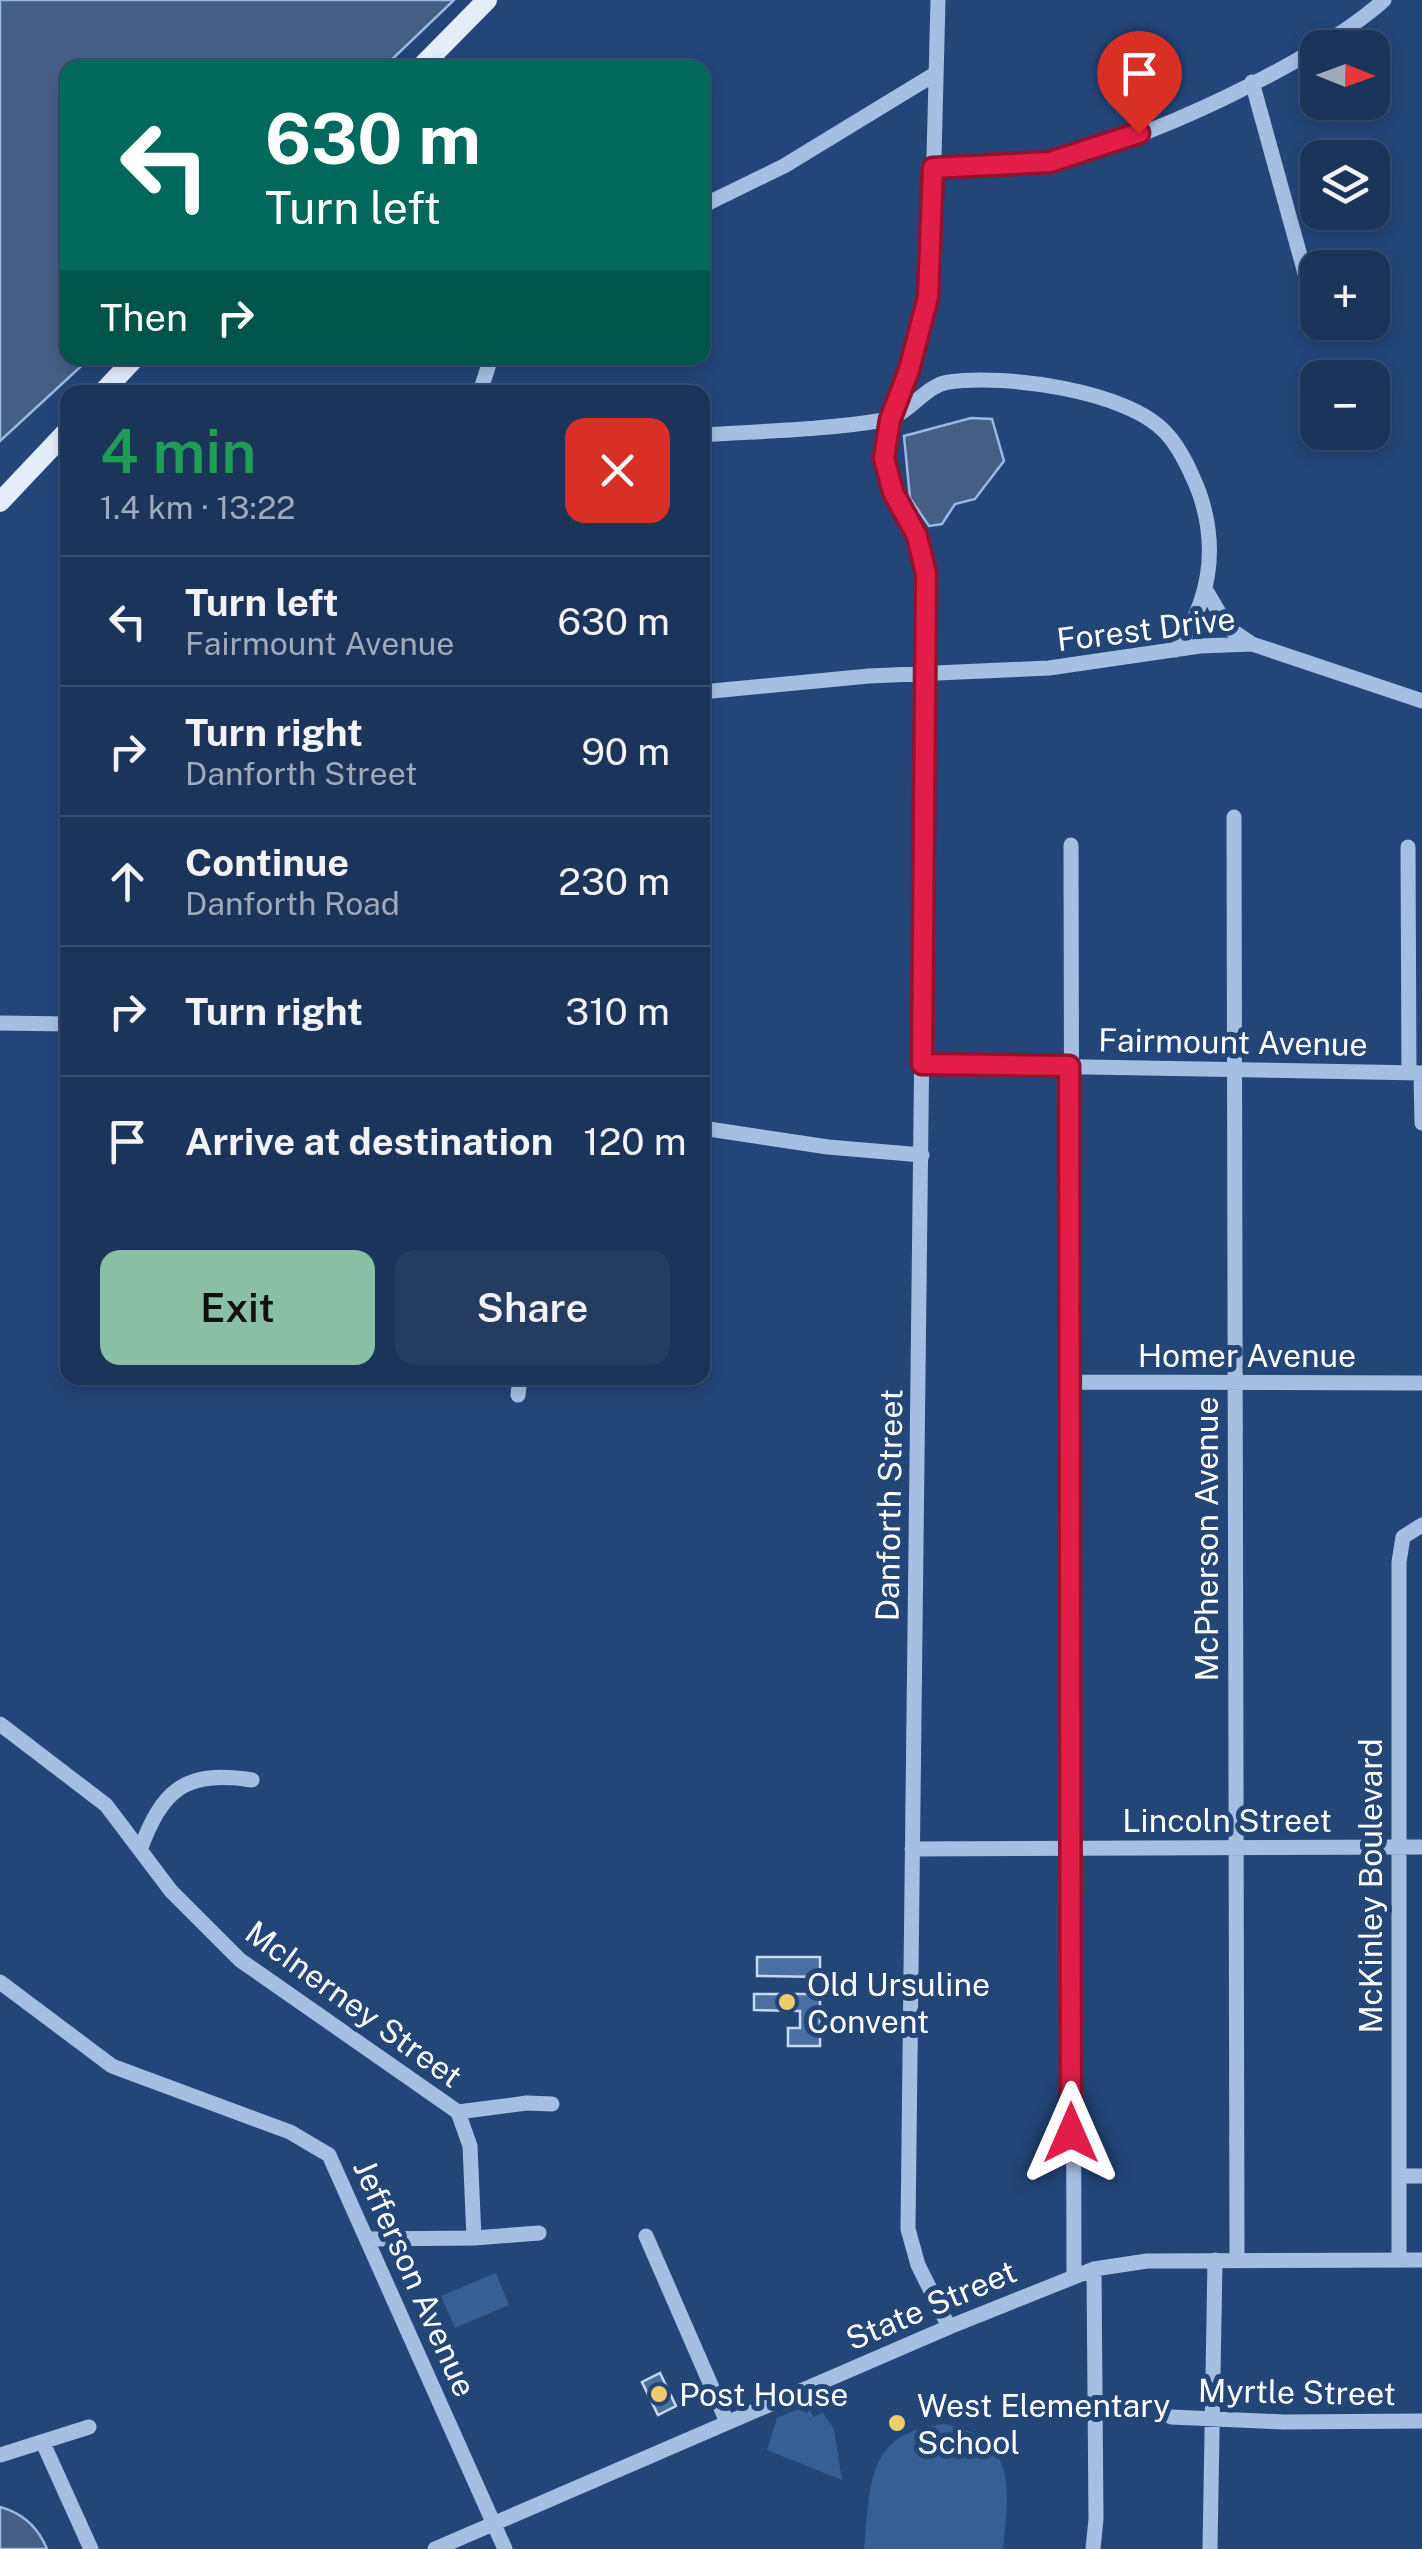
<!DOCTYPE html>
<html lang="en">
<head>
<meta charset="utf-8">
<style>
	:root { --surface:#1a345a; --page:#233c60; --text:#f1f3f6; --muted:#9faabb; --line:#384f70; --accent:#8abfa5 }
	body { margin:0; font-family:"Public Sans",sans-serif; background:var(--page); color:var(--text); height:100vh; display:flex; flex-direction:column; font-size:38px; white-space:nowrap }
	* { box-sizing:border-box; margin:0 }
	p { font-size:32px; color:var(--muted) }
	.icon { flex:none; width:55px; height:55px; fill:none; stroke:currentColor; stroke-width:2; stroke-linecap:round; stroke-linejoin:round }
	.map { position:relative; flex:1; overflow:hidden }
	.details { position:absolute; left:60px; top:385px; width:650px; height:1000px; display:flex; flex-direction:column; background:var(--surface); border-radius:20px; box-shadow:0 5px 15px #0003,0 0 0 2px var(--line) }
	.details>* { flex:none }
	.hud { position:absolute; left:60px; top:60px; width:650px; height:305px; border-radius:20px; box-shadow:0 5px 15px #0003,0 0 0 2px var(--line); background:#00695c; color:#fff; overflow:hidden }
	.needle { width:65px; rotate:91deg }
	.tools { position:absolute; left:1300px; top:30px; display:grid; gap:20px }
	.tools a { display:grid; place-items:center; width:90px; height:90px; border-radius:20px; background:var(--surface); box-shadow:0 5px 15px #0003,0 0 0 2px var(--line); font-size:50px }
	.pin { position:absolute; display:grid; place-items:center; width:85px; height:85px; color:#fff; margin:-102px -42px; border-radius:50% 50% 50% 0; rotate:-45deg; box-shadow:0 0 10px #0007 }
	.pin .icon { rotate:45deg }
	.me { position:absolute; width:110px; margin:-55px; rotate:0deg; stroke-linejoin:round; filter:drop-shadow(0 0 8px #0008) }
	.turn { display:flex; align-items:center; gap:35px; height:210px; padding:0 40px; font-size:45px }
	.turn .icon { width:130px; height:130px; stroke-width:2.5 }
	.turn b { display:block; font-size:70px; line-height:85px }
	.then { display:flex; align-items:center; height:95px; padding:0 40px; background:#0003; gap:20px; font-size:38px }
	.round { display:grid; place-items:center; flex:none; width:105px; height:105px; border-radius:20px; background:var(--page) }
	.head { display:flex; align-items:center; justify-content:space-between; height:170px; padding:0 40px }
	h1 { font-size:60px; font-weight:600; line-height:75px; color:#1e9e55 }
	.action { display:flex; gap:20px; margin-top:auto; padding:20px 40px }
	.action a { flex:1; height:115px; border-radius:20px; background:var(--accent); color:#111; font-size:40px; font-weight:600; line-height:115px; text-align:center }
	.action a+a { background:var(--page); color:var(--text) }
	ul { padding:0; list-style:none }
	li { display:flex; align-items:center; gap:30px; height:130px; padding:0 40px; border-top:2px solid var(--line) }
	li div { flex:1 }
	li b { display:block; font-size:38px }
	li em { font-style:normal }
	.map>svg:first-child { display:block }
	.green { fill:#375e95 }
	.water { fill:#455f84; stroke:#99b9e4; stroke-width:2.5 }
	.building { fill:#4b6fa2; stroke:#c7d9f3; stroke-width:2.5 }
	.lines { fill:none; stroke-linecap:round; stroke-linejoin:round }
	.minor { stroke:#a5bfe3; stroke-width:15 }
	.major { stroke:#e4edfc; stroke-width:20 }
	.route-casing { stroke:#92132f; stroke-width:25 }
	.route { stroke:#e11d48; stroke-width:18 }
	.poi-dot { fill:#eecc68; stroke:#234578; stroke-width:4 }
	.labels { text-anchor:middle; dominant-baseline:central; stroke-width:10; stroke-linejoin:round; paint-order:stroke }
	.street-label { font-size:32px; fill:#fff; stroke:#234578 }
	.poi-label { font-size:32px; fill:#fff; stroke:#234578; text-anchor:start }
</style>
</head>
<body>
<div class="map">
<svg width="1422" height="2549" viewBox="0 0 1422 2549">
	<rect width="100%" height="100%" fill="#234578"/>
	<path class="green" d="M496,2273L509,2305L455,2328L441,2296Z
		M803,2407L806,2414L810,2410L813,2417L823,2413L834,2429L842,2480L767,2450L777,2418Z
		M945,2424C1018,2439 1009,2489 1003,2549H864C871,2484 865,2432 945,2424Z"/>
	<path class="water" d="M0,0H454L384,67L68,68V358H90L0,441Z
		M971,418L992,419L1004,461L975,499L955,504L942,524L929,526L910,498L904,436Z
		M0,2507C22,2513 38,2527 47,2549H0Z"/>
	<path class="building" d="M757,1957H820V1977L757,1976Z
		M754,1994H820V2046H788V2028H800V2011L754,2010Z
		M660,2373L676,2406L658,2415L642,2382Z"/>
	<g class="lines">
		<path class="minor" d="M938,0L931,275L919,337L890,420L884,458L888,479L923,553L927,605L908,2229L918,2265L949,2327
			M1252,82L1306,277
			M933,168C971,167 1010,169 1048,162C1138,146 1317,61 1384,0
			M702,206L784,166L935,74
			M480,392L491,358
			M702,435C763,431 825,430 884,420C908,416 925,385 949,382C1004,374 1127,390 1166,433C1181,449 1191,472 1199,492C1219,549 1210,601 1176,650
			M1207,592L1228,628L1252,644
			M702,692L869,676L1049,668L1200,646L1252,644L1422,701
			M1234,817L1237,2260
			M1071,845L1074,2276
			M1408,847L1409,1073
			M0,1023L68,1024
			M922,1064L1422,1073
			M1421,1073L1422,1123
			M702,1128L828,1147L922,1155
			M1071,1382L1422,1383
			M518,1395L520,1378
			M0,1724L106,1805L171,1891L240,1960L458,2112L470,2146L474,2238
			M912,1849L1422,1847
			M140,1850C162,1791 184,1769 252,1780
			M0,1982L112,2066L290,2132L329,2155L505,2549
			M458,2112L527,2103L552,2104
			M1399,2176H1422
			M646,2236L727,2422
			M368,2239L474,2238L539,2233
			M1399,2260V1562L1403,1537L1422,1525
			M1171,2417L1284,2422L1422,2421
			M43,2443L91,2549
			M0,2455L89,2427
			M435,2549L949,2327L1094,2269L1147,2261L1422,2260
			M1093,2549L1096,2519L1094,2269
			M1210,2549L1215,2260"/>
		<path class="major" d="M420,68L487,0
			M103,392L135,358
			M0,502L68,430"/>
	</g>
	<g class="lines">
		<defs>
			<path id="route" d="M1071,2133L1069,1066L922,1064L926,574L917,536L893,492L884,458L890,420L909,370L928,297L933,168L1050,162L1139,133"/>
		</defs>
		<use href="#route" class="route-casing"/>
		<use href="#route" class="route"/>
	</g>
	<g class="poi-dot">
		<circle cx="787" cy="2002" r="10"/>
		<circle cx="659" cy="2394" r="10"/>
		<circle cx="897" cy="2423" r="10"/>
	</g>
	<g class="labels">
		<g class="street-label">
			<text transform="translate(1146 629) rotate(-7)">Forest Drive</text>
			<text transform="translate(1233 1042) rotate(1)">Fairmount Avenue</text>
			<text x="1247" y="1355">Homer Avenue</text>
			<text transform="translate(889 1505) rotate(-89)">Danforth Street</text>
			<text transform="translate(1206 1539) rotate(-90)">McPherson Avenue</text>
			<text x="1227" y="1820">Lincoln Street</text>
			<text transform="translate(1370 1886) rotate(-90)">McKinley Boulevard</text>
			<text transform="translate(354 2004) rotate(36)">McInerney Street</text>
			<text transform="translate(415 2278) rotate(66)">Jefferson Avenue</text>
			<text transform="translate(931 2305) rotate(-23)">State Street</text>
			<text transform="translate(1297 2392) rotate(1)">Myrtle Street</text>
		</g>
		<g class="poi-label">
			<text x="807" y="1984">Old Ursuline<tspan x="807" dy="37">Convent</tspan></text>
			<text x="679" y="2394">Post House</text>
			<text x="917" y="2405">West Elementary<tspan x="917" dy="37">School</tspan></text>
		</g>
	</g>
</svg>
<div class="tools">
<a><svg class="needle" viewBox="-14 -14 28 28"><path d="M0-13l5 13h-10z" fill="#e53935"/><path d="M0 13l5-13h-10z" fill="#9faabb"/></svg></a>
<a><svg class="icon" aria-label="layers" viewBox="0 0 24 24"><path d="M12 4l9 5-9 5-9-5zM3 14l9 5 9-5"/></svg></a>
<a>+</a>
<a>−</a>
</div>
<div class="pin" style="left:1139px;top:133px;background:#d93025"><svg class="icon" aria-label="arrive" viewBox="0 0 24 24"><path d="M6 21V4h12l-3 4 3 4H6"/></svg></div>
<svg class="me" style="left:1071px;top:2133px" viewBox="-20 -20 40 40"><path d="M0-17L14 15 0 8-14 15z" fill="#e11d48" stroke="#fff" stroke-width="4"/></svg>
<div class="hud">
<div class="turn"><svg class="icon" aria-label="left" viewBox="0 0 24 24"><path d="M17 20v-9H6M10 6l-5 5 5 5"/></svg><div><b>630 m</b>Turn left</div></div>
<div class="then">Then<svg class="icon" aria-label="right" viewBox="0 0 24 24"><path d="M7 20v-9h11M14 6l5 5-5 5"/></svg></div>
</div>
<section class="details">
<div class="head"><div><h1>4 min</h1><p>1.4 km · 13:22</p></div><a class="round" style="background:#d93025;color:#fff"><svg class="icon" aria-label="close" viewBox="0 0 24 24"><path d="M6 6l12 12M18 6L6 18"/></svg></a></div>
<ul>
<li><svg class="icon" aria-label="left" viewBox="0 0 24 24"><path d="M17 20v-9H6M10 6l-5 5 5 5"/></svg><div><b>Turn left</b><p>Fairmount Avenue</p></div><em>630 m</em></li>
<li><svg class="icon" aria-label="right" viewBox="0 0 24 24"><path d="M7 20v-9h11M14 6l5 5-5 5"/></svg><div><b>Turn right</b><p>Danforth Street</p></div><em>90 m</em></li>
<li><svg class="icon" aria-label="ahead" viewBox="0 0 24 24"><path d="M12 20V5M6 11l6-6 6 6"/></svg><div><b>Continue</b><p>Danforth Road</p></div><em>230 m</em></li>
<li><svg class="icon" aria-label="right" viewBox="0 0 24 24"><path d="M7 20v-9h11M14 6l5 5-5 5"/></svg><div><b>Turn right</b></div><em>310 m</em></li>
<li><svg class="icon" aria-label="arrive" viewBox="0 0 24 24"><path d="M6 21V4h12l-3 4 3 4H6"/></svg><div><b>Arrive at destination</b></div><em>120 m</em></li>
</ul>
<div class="action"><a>Exit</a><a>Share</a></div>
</section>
</div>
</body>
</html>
